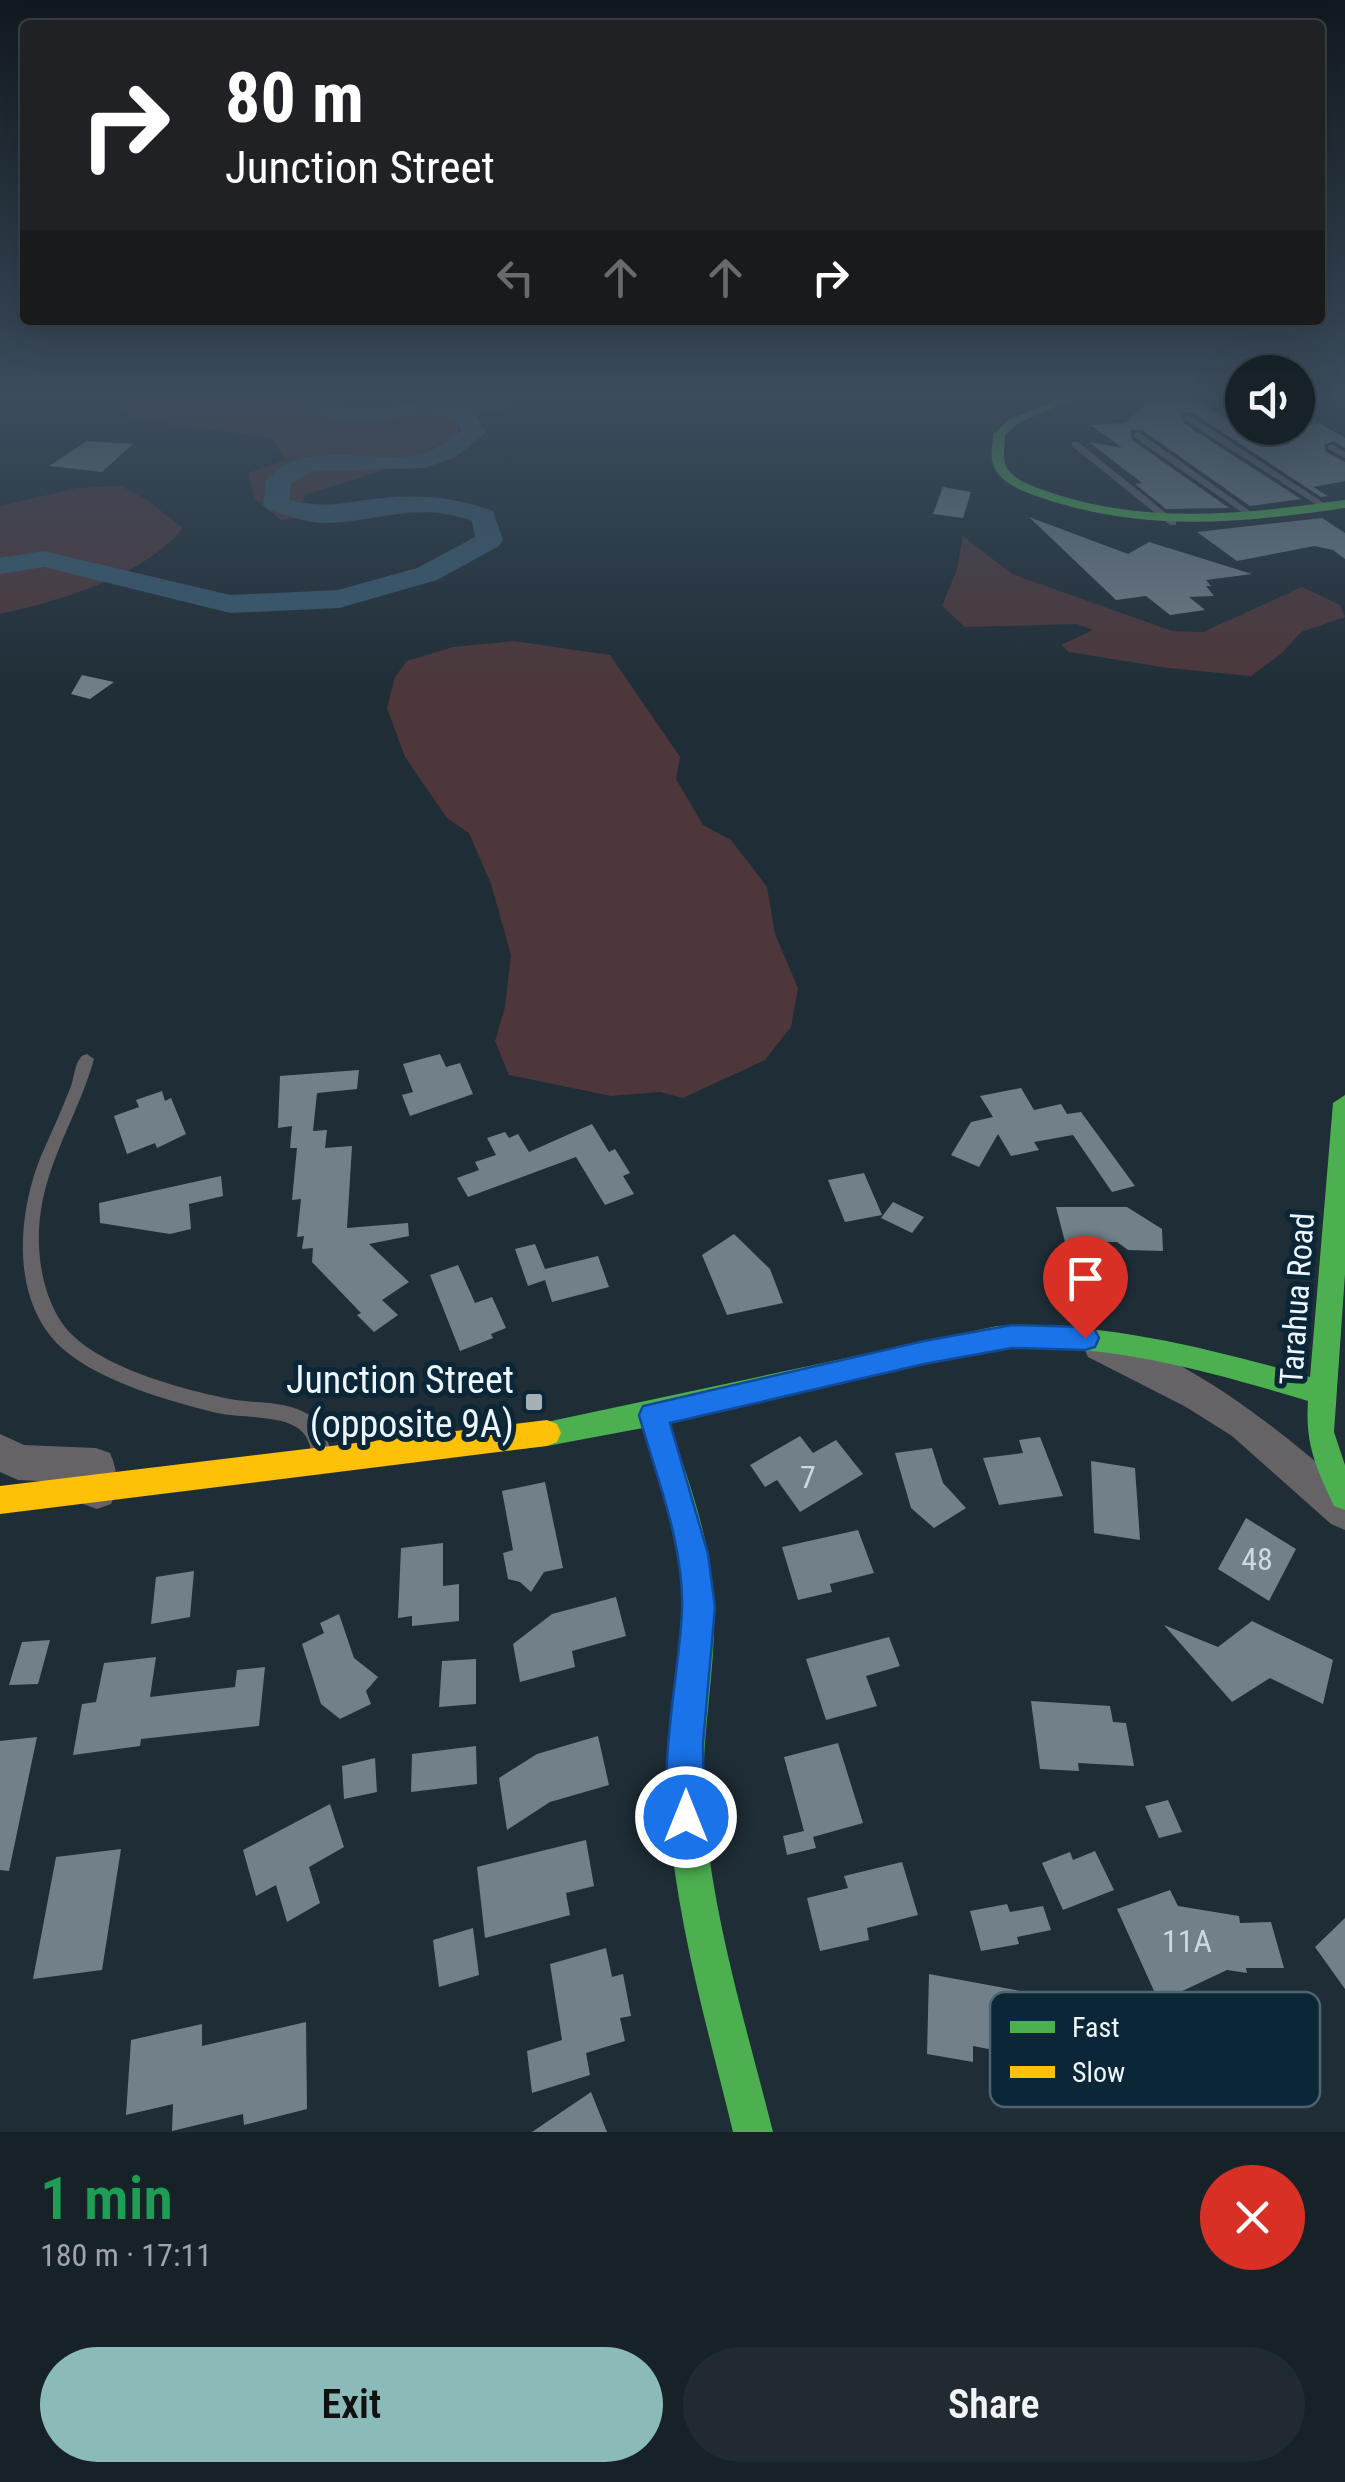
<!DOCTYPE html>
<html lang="en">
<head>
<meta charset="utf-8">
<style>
	:root { --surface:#172228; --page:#202a30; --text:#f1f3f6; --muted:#9ea4a8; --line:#363f45; --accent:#8bbbb9 }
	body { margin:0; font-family:"Roboto Condensed",sans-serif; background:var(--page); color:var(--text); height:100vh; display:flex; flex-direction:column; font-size:38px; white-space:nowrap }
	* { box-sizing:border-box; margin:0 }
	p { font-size:32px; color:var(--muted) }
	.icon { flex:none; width:55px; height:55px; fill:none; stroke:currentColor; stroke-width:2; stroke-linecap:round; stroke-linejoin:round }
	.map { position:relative; height:2132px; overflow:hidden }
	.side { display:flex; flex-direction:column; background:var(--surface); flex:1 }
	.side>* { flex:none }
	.hud { position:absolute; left:20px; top:20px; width:1305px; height:305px; border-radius:10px; box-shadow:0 10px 40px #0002,0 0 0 2px var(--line); background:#202124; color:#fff; overflow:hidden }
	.tools { position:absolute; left:1225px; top:355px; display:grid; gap:20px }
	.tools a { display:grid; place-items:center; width:90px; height:90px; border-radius:50%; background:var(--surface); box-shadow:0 10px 40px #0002,0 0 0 2px var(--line); font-size:50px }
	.pin { position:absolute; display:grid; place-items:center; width:85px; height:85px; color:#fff; margin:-102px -42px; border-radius:50% 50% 50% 0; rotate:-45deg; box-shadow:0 0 10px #0007 }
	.pin .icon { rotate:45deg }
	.me { position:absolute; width:110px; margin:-55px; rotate:0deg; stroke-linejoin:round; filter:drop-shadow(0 0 8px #0008) }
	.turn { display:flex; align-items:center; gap:35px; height:210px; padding:0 40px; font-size:45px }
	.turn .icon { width:130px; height:130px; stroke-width:2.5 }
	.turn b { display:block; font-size:70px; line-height:85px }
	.lanes { display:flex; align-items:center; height:95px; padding:0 40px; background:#0003; justify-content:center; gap:50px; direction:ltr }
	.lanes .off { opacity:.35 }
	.round { display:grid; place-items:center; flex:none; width:105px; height:105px; border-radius:52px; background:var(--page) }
	.headline { display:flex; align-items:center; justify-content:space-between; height:170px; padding:0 40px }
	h1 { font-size:60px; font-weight:600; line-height:75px; color:#1e9e55 }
	.action { display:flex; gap:20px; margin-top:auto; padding:20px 40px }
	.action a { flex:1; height:115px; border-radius:60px; background:var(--accent); color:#111; font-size:40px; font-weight:600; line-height:115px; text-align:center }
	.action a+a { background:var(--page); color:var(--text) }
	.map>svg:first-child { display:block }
	.green { fill:#4d373a }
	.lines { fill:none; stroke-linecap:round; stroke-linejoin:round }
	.river { fill:#385a70; fill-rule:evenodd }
	.building { fill:#728089 }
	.lane { fill:#656366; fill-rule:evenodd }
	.street { fill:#656366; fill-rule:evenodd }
	.fast { fill:#4caf50; fill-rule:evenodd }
	.slow { fill:#ffc107; fill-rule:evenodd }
	.route { fill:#1a73e8; stroke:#114b97; stroke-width:2.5 }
	.poi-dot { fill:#a5b0b7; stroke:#0b2636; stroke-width:4 }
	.labels { text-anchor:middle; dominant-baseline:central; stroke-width:10; stroke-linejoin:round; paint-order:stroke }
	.street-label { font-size:32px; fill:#edf6fd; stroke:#0b2636 }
	.near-number-label { font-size:32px; fill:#ced8e0 }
	.near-poi-label { font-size:38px; fill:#edf6fd; stroke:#0b2636; text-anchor:end }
	.key { fill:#0b2636; stroke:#4f6472; stroke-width:2.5 }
	.key-label { font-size:28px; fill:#edf6fd }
</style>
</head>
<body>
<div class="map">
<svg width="1345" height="2132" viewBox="0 0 1345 2132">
	<rect width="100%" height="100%" fill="#1f2d36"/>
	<path class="green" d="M113,399H295L329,419L441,413L429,399H545L459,420L457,434C405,466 364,477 306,494L301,506L335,514L281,520L255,499L248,473L286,460L271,438L133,419Z
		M121,486L147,500L183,528C143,577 59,601 0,614V506L77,488Z
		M963,536L1012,574L1172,631L1203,632L1302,587L1340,605L1345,617L1301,632L1282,653L1251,676L1168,668L1069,652L1061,645L1093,630L1077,624L965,627L942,606L957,569Z
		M514,641L610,655L680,757L676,779L703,825L731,840L767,887L775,934L798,988L791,1027L765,1060L683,1098L660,1092L611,1096L509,1075L495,1041L505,1007L511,955L491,884L469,833L447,818L405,757L387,708L395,677L407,661L453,647Z"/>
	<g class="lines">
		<path class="river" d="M300,399H327L344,408H380L442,399L474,411L486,433L454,458L424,468L311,471L291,484L289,500C331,510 344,501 384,498C422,494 458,498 493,511L503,540L499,546L437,580L339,608L230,613L44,567L0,574V558L44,551L230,595L338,590L417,568L475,537L472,521C418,500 373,523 321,523C304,522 284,514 267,509L263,504L266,481C301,439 365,462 412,456C431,453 446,441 461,431L457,420C407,399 343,448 300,399Z"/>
	</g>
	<path class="building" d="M1171,399L1200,403L1227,419L1242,418V428H1298L1319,423L1345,438V448L1334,441L1324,445L1326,452L1345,462V481L1313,487L1328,496L1321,497L1193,413L1185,412L1181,416L1183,423L1301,499L1250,506L1142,430H1131L1132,440L1229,508L1166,509L1135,484L1142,483L1089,442L1122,448L1091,425L1126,423L1147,402Z
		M87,441L133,444L102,472L49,466Z
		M943,487L971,492L963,518L933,514Z
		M1029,517L1128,554L1149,542L1252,574L1206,580L1211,586H1206L1214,596L1189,597L1205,610L1170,615L1146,596L1116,600Z
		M1322,518L1345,533V559L1333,550L1314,546L1237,561L1197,532Z
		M82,675L114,682L90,699L71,694Z
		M440,1054L446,1067L460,1063L473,1094L410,1116L402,1095L413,1092L403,1064Z
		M359,1070L357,1089L317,1093L313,1131L327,1130L325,1148L352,1146L347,1228L408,1223L409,1236L369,1244L409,1282L382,1300L398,1315L374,1332L357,1315L361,1313L312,1262L313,1248L302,1249L304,1236L297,1237L301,1199L292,1200L297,1148H290L292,1126L278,1128L280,1076Z
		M1021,1088L1034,1110L1061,1104L1067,1114L1081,1112L1135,1186L1112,1192L1073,1135L1034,1142L1039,1150L1011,1156L998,1134L979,1167L951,1155L971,1122L993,1117L980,1096Z
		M162,1091L165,1101L171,1098L186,1134L157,1148L155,1143L127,1154L114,1116L139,1107L136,1100Z
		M592,1124L609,1152L615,1149L630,1173L623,1176L634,1194L605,1205L576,1157L468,1197L457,1178L479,1170L475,1162L496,1155L487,1138L505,1132L509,1138L518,1134L529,1152Z
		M864,1173L882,1215L845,1222L828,1180Z
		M221,1176L223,1196L189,1204L191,1229L170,1234L100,1223L99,1203Z
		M893,1202L924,1217L912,1233L881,1218Z
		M1056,1207H1127L1162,1229L1163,1251L1128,1250L1117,1242H1065Z
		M734,1234L770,1269L783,1303L727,1315L702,1255Z
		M535,1244L545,1269L598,1256L609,1287L552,1302L545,1280L528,1286L515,1249Z
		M458,1265L475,1303L492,1297L506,1328L491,1334L493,1338L460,1351L430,1275Z
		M800,1436L813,1453L836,1440L863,1474L800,1512L777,1480L765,1487L750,1465Z
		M1040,1437L1063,1496L999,1505L983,1458L1023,1453L1019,1440Z
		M932,1448L943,1483L966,1508L934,1528L911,1508L895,1453Z
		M1091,1461L1135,1468L1140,1540L1094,1533Z
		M545,1482L563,1568L544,1572L531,1592L520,1582L508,1579L503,1553L513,1550L502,1491Z
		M1246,1518L1296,1549L1269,1601L1218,1569Z
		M858,1530L874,1573L830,1584L832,1592L798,1600L782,1547Z
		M443,1543V1586L459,1584V1621L412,1626V1616L398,1618L401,1548Z
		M194,1571L190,1617L151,1624L156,1577Z
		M616,1597L626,1636L572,1651L575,1667L520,1682L513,1644L552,1614Z
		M339,1614L354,1658L378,1677L366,1691L371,1704L340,1719L321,1704L302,1644L324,1633L320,1623Z
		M1252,1621L1333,1660L1323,1704L1270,1678L1232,1702L1164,1625L1218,1647Z
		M889,1637L900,1666L866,1676L877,1706L826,1720L806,1659Z
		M50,1640L38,1684L9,1685L22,1642Z
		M156,1657L150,1697L235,1687L237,1670L265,1667L259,1726L141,1739L140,1746L73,1755L82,1704L96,1702L104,1663Z
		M476,1659V1704L439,1707L442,1661Z
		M1031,1701L1110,1706L1113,1722L1126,1723L1134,1766L1078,1763L1079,1771L1040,1769Z
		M598,1736L609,1785L550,1802L507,1830L499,1778L537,1754Z
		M37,1737L9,1871L0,1870V1741Z
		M838,1743L863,1823L813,1837L816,1848L787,1855L783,1836L804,1831L784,1757Z
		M476,1746L477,1784L411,1792L412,1754Z
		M375,1758L377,1792L344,1799L342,1766Z
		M1168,1800L1182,1832L1159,1838L1145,1806Z
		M330,1804L344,1847L309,1867L320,1903L287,1922L276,1885L256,1896L243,1850Z
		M586,1840L594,1886L566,1893L570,1915L485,1938L477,1867Z
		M121,1849L102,1970L33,1979L56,1857Z
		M1095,1851L1114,1890L1063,1910L1042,1863L1070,1852L1073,1860Z
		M902,1862L918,1915L867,1928L869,1940L820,1951L807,1898L848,1888L844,1876Z
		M1170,1890L1178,1906L1239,1916L1240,1923L1271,1922L1284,1968H1246L1247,1973L1227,1970L1159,2002L1117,1909Z
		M1007,1904L1010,1912L1043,1906L1051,1930L1017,1937L1019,1944L981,1951L970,1911Z
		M1345,1918V1989L1315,1947Z
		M473,1928L479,1975L439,1987L433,1940Z
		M606,1948L612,1977L623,1974L631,2016L620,2018L625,2041L586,2053L590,2075L532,2093L527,2051L562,2040L550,1964Z
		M929,1974L1031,1993L1032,2052L1085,2037L1093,2059L1058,2070L1056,2062L973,2046V2062L927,2054Z
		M306,2022L307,2109L244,2125L243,2114L172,2131L173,2104L126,2115L131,2040L202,2024V2046Z
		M591,2092L607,2132H532Z"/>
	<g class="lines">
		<path class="lane" d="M1185,416H1191L1330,507L1323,509L1185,420Z
			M1134,433H1140L1257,516L1250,518L1134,437Z
			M1072,442H1078L1176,521V525H1170L1072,446Z
			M1328,445H1334L1345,452V458L1328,449Z
			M87,1054L94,1059C80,1110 49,1157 41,1210C35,1247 41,1296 65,1327C97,1367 181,1389 230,1399C257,1404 288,1400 311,1416C324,1425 328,1442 332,1456L329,1462L322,1465L315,1462C310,1450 310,1437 299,1429C281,1415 240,1418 217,1413C169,1401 101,1382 63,1349C10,1302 17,1215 41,1156C51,1133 62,1110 71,1086C74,1078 75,1063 81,1057C82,1055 85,1055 87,1054Z"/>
		<path class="street" d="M1101,1331C1198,1364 1268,1421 1345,1486V1530L1331,1524L1232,1436L1186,1407L1088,1357L1083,1346L1088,1335Z
			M0,1434L24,1445L96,1448L110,1453C118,1471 119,1487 111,1504L97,1509L83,1504L77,1483L18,1480L0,1472Z"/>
		<path class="fast" d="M1059,399H1074L1018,423L1005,435C1005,444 1002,458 1006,466C1013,481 1037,488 1052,493C1150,525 1245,514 1345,500V508C1238,523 1147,533 1042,498C1025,492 999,484 993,464C990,456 993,443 993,434L1010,419Z
			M1345,1095V1274L1334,1432L1345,1465V1510L1334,1506C1316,1467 1305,1445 1308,1401C1201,1369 1088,1337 975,1351L669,1422C689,1482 712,1543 714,1607C716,1678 698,1748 705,1820C715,1926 747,2029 773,2132H733C708,2029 677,1925 669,1818C664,1747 683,1677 682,1606C681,1544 660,1486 643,1428L547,1446L537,1442L533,1433L537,1424L997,1326C1104,1321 1208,1348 1310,1377L1333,1103Z"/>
		<path class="slow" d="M547,1420L557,1424L561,1433L557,1442L547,1446L0,1514V1486Z"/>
	</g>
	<linearGradient id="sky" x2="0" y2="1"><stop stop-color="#11191e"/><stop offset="0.57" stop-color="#3c4c5d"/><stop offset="1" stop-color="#3c4c5d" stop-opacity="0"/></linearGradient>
	<rect width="1345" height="697" fill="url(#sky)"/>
	<path class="route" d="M1012,1325L1085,1327L1095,1330L1099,1338L1095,1347L1085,1350L1012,1348L924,1364L670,1423L708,1554L715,1607L703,1744L704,1817L699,1830L686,1835L674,1830C654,1782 681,1665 682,1609C684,1544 656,1476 639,1415L643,1406L924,1341Z"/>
	<rect class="poi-dot" x="524" y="1392" width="20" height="20" rx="5"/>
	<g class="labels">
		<g class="street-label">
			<text transform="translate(1297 1299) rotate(-86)">Tarahua Road</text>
		</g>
		<g class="near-number-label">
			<text x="808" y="1477">7</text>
			<text x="1257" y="1559">48</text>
			<text x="1187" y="1941">11A</text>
		</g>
		<g class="near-poi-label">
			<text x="514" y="1380">Junction Street<tspan x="514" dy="44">(opposite 9A)</tspan></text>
		</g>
	</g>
	<rect x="990" y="1992" width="330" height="115" rx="15" class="key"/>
	<rect x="1010" y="2021" width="45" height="12" fill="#4caf50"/>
	<rect x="1010" y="2066" width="45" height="12" fill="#ffc107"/>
	<g class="key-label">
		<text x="1072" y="2037">Fast</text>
		<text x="1072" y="2082">Slow</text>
	</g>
</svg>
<div class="tools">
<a><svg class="icon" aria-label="sound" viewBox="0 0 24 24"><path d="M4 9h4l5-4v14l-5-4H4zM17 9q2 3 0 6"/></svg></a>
</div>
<div class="pin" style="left:1085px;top:1338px;background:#d93025"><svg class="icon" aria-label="arrive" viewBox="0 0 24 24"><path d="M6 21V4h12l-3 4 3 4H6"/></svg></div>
<svg class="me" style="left:686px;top:1817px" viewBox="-20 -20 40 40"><circle r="17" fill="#1a73e8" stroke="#fff" stroke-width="3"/><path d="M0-11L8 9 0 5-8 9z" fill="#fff"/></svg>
<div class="hud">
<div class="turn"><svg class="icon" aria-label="right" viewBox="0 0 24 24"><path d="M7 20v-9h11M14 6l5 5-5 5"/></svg><div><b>80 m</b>Junction Street</div></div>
<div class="lanes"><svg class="icon off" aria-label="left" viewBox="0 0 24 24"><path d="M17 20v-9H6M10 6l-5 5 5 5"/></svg><svg class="icon off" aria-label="ahead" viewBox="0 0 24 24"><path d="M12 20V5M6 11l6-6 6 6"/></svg><svg class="icon off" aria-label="ahead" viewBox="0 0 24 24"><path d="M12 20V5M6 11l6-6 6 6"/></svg><svg class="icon" aria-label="right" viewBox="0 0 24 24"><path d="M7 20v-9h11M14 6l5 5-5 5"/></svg></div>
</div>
</div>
<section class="side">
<div class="headline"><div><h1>1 min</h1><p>180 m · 17:11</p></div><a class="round" style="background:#d93025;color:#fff"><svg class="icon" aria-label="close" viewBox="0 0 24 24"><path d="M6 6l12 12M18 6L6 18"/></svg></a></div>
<div class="action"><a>Exit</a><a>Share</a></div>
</section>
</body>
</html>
